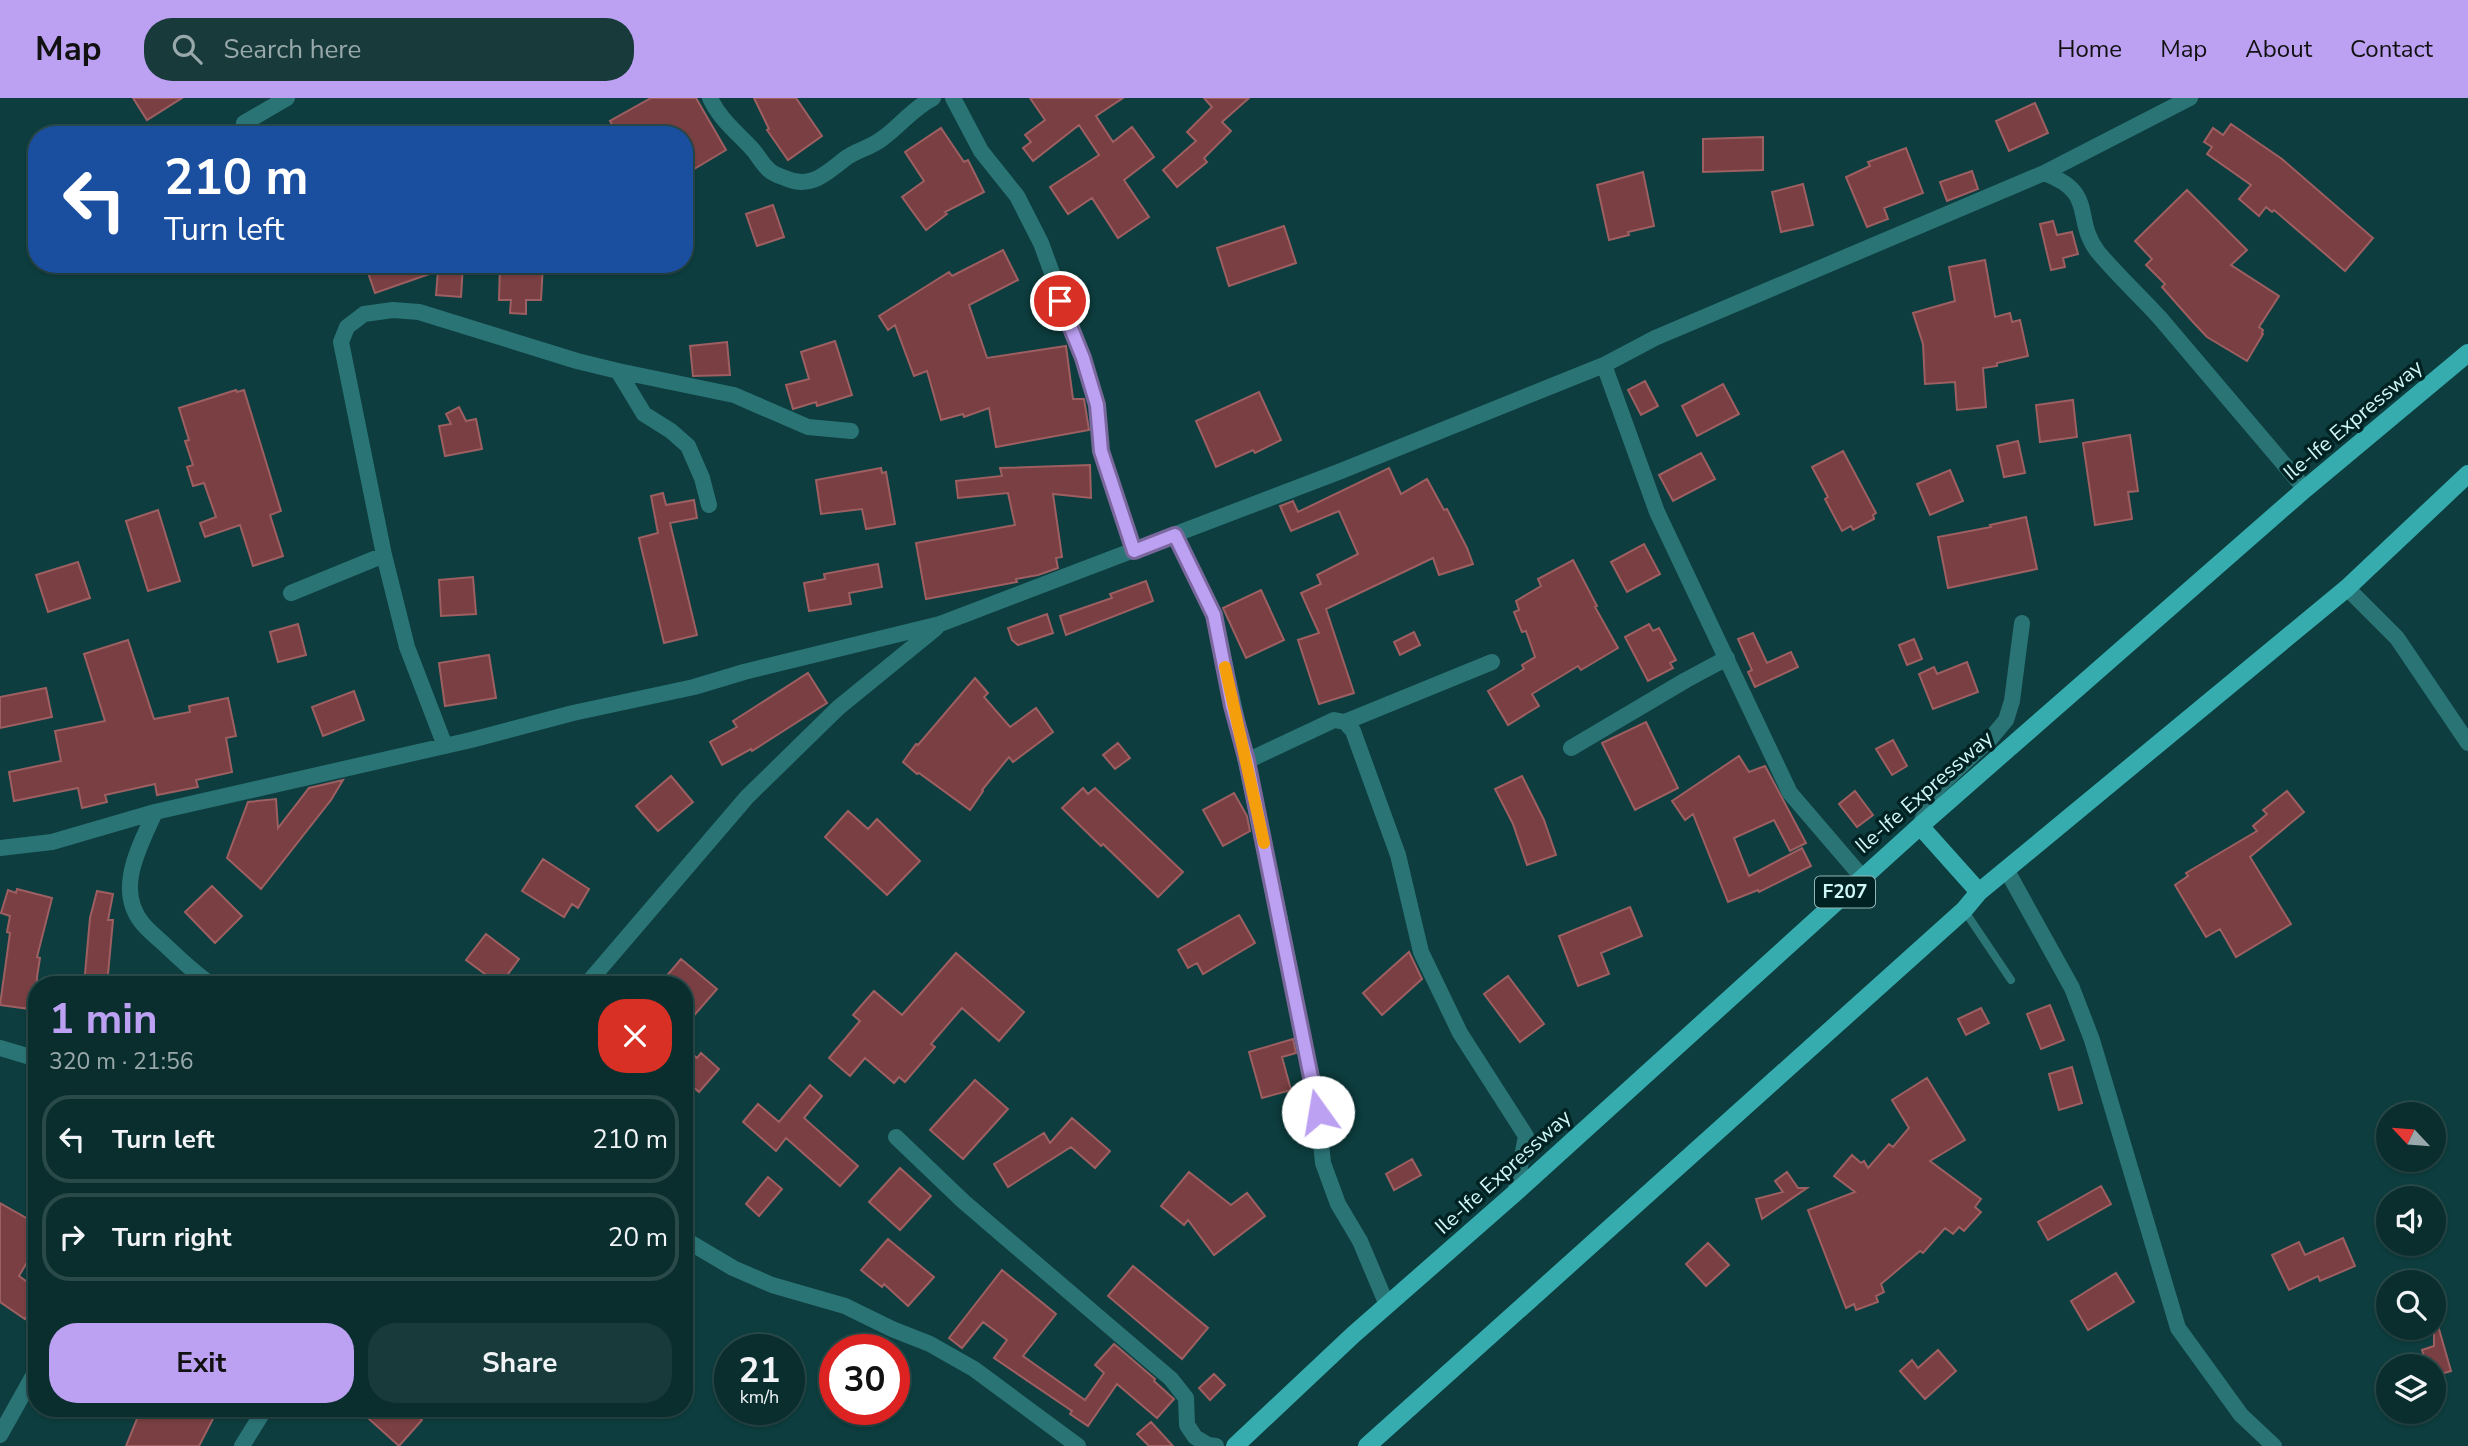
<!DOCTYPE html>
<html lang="en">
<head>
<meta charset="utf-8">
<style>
	:root { --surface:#0a2e2e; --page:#183a3a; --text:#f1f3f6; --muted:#99a8aa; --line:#2a4a4a; --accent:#bca0f2 }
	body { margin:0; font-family:"Nunito Sans",sans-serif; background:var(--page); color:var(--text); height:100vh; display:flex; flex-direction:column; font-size:26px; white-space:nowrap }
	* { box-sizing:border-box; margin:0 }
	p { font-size:23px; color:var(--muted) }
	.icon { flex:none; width:38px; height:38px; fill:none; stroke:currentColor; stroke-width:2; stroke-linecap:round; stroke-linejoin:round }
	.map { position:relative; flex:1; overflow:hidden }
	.details { position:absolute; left:28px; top:878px; width:665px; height:441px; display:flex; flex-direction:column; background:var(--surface); border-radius:28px; box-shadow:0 2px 5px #0004,0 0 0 2px var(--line) }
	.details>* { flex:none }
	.hud { position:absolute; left:28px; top:28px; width:665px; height:147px; border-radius:28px; box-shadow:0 2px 5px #0004,0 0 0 2px var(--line); background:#1a4fa0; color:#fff; overflow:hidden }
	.needle { width:46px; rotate:296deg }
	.tools { position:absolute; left:2376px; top:1004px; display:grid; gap:14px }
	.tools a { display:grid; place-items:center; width:70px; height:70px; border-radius:50%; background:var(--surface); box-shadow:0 2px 5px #0004,0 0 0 2px var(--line); font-size:35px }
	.speed { position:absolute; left:714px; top:1236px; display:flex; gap:14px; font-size:35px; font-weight:700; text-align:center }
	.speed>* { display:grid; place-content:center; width:91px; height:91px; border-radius:50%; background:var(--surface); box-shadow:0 2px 5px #0004,0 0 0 2px var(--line); line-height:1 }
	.speed small { font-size:18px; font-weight:400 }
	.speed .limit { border:10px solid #d22; background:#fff; color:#111 }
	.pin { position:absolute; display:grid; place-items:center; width:60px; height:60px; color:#fff; margin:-30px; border:4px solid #fff; border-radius:50%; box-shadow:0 2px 7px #0007 }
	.me { position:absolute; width:77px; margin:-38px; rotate:347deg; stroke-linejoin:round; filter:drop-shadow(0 0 5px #0008) }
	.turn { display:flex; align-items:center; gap:24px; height:147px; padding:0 21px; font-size:32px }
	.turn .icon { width:91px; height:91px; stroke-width:2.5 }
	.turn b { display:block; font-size:49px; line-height:60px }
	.round { display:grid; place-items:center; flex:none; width:74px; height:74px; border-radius:28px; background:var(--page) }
	.summary { display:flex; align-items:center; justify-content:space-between; height:119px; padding:0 21px }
	h1 { font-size:42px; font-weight:700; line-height:52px; color:var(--accent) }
	.cta { display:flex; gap:14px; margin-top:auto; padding:14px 21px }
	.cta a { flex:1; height:80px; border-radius:28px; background:var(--accent); color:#111; font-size:28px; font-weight:700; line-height:80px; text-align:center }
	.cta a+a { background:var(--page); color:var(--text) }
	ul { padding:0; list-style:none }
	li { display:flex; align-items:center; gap:21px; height:88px; margin:0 14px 10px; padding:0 7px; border:4px solid var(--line); border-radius:28px }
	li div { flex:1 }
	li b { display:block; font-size:26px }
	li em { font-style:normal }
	header { display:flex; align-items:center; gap:42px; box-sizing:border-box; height:98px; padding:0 35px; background:var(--accent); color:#111 }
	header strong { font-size:33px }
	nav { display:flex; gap:38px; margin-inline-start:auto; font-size:24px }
	.search { width:490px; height:63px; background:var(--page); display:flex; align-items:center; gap:18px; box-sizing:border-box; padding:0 24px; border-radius:28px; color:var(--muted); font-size:26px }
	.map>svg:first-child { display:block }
	.building { fill:#793f42; stroke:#9d5f61; stroke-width:2 }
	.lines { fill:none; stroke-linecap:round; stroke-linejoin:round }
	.service { stroke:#2b7476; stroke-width:8 }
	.minor { stroke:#2b7476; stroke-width:16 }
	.primary { stroke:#37acaf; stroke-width:18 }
	.route-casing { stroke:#7a689d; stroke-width:18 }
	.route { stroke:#bca0f2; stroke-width:12 }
	.slow { stroke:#f59e0b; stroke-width:12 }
	.labels { text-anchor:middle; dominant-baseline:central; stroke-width:7; stroke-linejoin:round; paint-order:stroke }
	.shield { fill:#002223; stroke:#92b7b8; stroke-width:2 }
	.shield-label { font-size:19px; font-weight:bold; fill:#d0f7f8 }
	.street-label { font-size:21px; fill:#d0f7f8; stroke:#002223 }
</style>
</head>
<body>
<header>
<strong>Map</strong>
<div class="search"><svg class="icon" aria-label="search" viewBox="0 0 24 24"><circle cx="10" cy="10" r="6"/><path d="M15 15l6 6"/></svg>Search here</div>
<nav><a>Home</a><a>Map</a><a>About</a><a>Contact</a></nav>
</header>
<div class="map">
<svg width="2468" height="1348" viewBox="0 0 2468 1348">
	<rect width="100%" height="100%" fill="#0d3d3e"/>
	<path class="building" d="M133,0H182L147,22Z
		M651,0H696L726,52L684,77V37H618L610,23Z
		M754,0H796L822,38L788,62L767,32L769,31Z
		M1030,0H1123L1096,18L1113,44L1132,29L1154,59L1124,82L1149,119L1118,140L1092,100L1068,116L1050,89L1099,57L1079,27L1033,63L1023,50L1031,44L1025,37L1045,22Z
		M1204,0H1249L1222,24L1231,33L1204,60L1207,64L1177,89L1163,72L1196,43L1187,34L1212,9Z
		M2035,5L2048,35L2009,53L1996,23Z
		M2231,26L2282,61L2373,140L2345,173L2274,112L2272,114L2266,109L2259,118L2239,101L2251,87L2207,56L2212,49L2204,44L2213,30L2223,37Z
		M941,30L964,64L968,62L984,94L945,114L947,116L926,132L902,99L924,83L905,54Z
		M1763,39V72L1703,74V41Z
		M1906,50L1923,95L1884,110L1888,121L1867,129L1846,79L1870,68L1868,64Z
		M1972,73L1978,91L1947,103L1940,84Z
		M1643,74L1654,128L1628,134L1629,137L1609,142L1597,87Z
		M1803,86L1813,127L1781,134L1772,94Z
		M2187,92L2247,152L2231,167L2279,198L2259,229L2263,232L2262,235L2263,236L2247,263L2207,239L2192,223L2162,189L2165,186L2146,167L2152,161L2135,143Z
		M773,107L784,139L757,148L746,116Z
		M2053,123L2057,137L2072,134L2078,156L2063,160L2065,169L2051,172L2040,126Z
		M1284,128L1296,165L1229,188L1217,150Z
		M1003,152L1018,182L969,207L987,260L1066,248L1073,301H1084L1089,332L996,349L989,310L964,319L963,316L941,322L927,273L914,278L895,227L888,232L879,218L949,174L952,178Z
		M1985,162L1995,219L2010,215L2012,224L2020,222L2028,258L1997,265V268L1983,270L1986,309L1957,312L1955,284L1925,286L1923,246L1913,215L1955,203L1949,169Z
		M365,166H463L461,199L436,197L438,173L375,195Z
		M500,166H543L541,202H526V216L510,215L511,202H499Z
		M835,243L852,297L817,308L816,304L793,311L786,287L809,281L801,254Z
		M727,244L730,277L693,278L690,248Z
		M1645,283L1658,308L1641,317L1628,292Z
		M1723,286L1739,316L1697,338L1682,308Z
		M236,292L237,294L244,292L281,413L270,417L283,458L253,468L240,427L205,439L200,425L216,419L204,385L193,388L187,369L193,367L185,343L189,342L179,310Z
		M1259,294L1281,342L1255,355L1253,352L1216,369L1196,323Z
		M2073,302L2077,339L2040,344L2036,307Z
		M459,309L466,323L476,321L482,351L445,358L439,328L451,326L446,316Z
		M2130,337L2138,393L2128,394L2132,421L2095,427L2083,345Z
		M2018,343L2025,375L2004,379L1997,348Z
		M1843,353L1876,415L1873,417L1874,421L1853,432L1851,428L1842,433L1825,401L1828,399L1812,369Z
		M1701,355L1715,381L1673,403L1659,377Z
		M1090,367L1091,400L1053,396L1062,459L1056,460L1058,470L1038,477L1016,481L1017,484L926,501L916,445L1015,427L1008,395L958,400L956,383L1002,378L1000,370Z
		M881,370L882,375L886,374L895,426L866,431L862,411L821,416L816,382Z
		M1389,370L1401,396L1427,381L1444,412L1447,411L1467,450L1473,466L1439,477L1433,460L1326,511L1354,595L1319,606L1298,542L1319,535L1301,495L1321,486L1317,477L1358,456L1339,413L1291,433L1280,408L1293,403L1298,414Z
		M1950,372L1963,403L1930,417L1917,386Z
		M663,395L666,407L694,402L697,420L670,425L697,537L664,545L639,440L658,435L651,398Z
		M158,412L180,483L148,493L126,423Z
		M2026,419L2037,471L1948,490L1938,439L1991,429L1990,427Z
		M1644,446L1660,476L1627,494L1611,464Z
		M1573,462L1597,508L1595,509L1618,550L1581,572L1578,568L1532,596L1539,608L1508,627L1488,593L1524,571L1522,567L1535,559L1526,533L1522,534L1514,514L1519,512L1516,503L1541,488L1538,481Z
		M78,464L90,500L48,514L36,477Z
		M878,466L882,489L849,495L851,506L809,513L804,485L825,481L824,476Z
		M473,479L476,516L441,518L439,482Z
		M1146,483L1153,503L1066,537L1060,518L1112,500L1110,496Z
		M1261,492L1284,542L1246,560L1223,510Z
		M1047,516L1053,535L1018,547L1012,542L1008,530Z
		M298,526L306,557L278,564L270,534Z
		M1649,526L1653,533L1659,530L1676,562L1670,565L1673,570L1648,583L1625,539Z
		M1414,534L1420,547L1400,557L1394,544Z
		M1753,535L1767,565L1791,554L1798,569L1755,589L1748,574L1752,572L1738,541Z
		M1914,541L1922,561L1907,567L1899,547Z
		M128,542L154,621L190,614L189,608L228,600L236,638L226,640L232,674L196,682L198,689L157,697L155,686L105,697L107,704L82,710L78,690L14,703L9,674L61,663L55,633L105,623L84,556Z
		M489,557L496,600L445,608L439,565Z
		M1967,564L1978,594L1933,611L1919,576L1934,569L1937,576Z
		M808,575L827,605L752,653L751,651L722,667L710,644L737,629L733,623Z
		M975,580L988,595L984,599L1010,629L1036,610L1053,634L1013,664L1009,659L982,692L983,693L970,712L919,675L917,676L903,664L916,646L918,647Z
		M46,590L52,619L0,630V599Z
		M354,593L364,622L323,638L312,609Z
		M1646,624L1678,690L1635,712L1602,645Z
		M1893,642L1907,668L1892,677L1876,651Z
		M1118,645L1130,660L1115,671L1103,657Z
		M1739,658L1749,674L1765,668L1806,745L1790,753L1774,722L1734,740L1749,778L1802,750L1811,768L1759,794L1758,792L1728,804L1693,716L1685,722L1672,703Z
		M671,678L693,704L658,733L636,708Z
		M1522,678L1544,722L1556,757L1527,767L1513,726L1495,691Z
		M343,682L331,702L261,791L227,760L248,704L276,701L278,730L309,690Z
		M1083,690L1088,696L1095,690L1183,774L1158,799L1103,746L1101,748L1062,710Z
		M1855,693L1873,717L1857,729L1839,706Z
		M2287,693L2304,714L2250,759L2291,826L2236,859L2220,831L2206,839L2175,787L2188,778L2186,775L2257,733L2253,728L2267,716L2263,712Z
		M1234,695L1247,718L1250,733L1223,748L1203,712Z
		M848,713L868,731L877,721L920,763L887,797L825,739Z
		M543,761L589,791L578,810L572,806L564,819L522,793Z
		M212,788L242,818L215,845L185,814Z
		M17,791L52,800L37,859L40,860L37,879V912L0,907L10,835L7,834L10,818L1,815L8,792L16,795Z
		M97,793L113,796L108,822H113L107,887H84L90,820Z
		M1630,809L1642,838L1601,855L1609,876L1578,888L1559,838Z
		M1239,817L1255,845L1203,876L1197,865L1188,870L1178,852Z
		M486,836L519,861L500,887L466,862Z
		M1409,854L1422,881L1382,917L1363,895Z
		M956,855L1024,914L999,943L962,910L931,946L935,949L905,984L899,979L894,985L865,960L850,978L829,960L860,923L853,917L874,893L902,917Z
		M681,861L717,891L684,929V887H659Z
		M1508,878L1544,926L1520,944L1484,896Z
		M2050,907L2064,942L2041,951L2027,916Z
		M1981,910L1989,925L1966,937L1958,921Z
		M1293,941L1296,955L1282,959L1291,992L1262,1000L1249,954Z
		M684,949L697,960L701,955L719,971L699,994L684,981Z
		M2072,969L2082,1005L2059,1012L2049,976Z
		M1927,980L1965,1042L1930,1063L1981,1101L1975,1109L1981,1114L1964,1133L1959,1129L1953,1136L1945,1130L1923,1155L1920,1153L1881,1186L1884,1194L1876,1198L1878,1204L1856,1212L1854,1206L1846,1210L1808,1112L1855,1094L1834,1078L1852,1057L1861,1065L1864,1063L1868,1070L1889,1046L1893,1049L1909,1030L1892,1002Z
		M975,982L1008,1011L963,1061L930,1032Z
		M810,987L822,998L804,1020L858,1068L840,1088L786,1040L776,1053L743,1024L758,1006L779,1024Z
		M1072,1020L1110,1053L1095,1070L1071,1049L1008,1089L994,1066L1044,1035L1050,1045Z
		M1412,1061L1421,1077L1394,1092L1386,1076Z
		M900,1070L931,1098L900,1132L869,1104Z
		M1189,1074L1231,1107L1247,1095L1265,1118L1214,1157L1188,1122L1184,1127L1161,1108Z
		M1787,1074L1798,1090H1807L1762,1121L1756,1101L1783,1094L1775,1083Z
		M768,1079L782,1091L759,1118L746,1106Z
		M2101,1088L2111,1106L2048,1142L2038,1124Z
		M0,1105L37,1126V1147L19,1178L37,1191V1204L25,1221L0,1204Z
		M2343,1140L2355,1168L2320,1183L2318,1178L2289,1192L2272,1157L2299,1144L2305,1157Z
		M888,1141L934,1179L908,1208L884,1186L882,1189L861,1172Z
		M1708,1145L1729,1167L1706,1188L1686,1166Z
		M1133,1168L1208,1230L1182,1261L1108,1198Z
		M1002,1172L1056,1216L1023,1258L1085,1302L1104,1275L1095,1267L1114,1246L1155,1281L1154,1283L1174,1301L1157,1320L1117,1286L1088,1328L1070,1316L1072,1313L994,1260L1007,1242L983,1224L962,1250L949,1240Z
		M2116,1175L2134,1204L2088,1232L2071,1203Z
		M2439,1231L2451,1273L2434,1278V1269H2427L2422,1252L2434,1248V1232Z
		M1938,1252L1956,1273L1925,1301L1900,1273L1912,1262L1918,1270Z
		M1214,1276L1225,1287L1210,1302L1199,1290Z
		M141,1311H218L199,1348H126Z
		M358,1311H410L422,1322L399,1348Z
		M1151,1324L1173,1348H1149L1137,1336Z"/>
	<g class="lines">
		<path class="service" d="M1964,812L2011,882"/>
		<path class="minor" d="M710,0C720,22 738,35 754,53C758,58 762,65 767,70C771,75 779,78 785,80C811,92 826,75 846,60C856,52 871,50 883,40C901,27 913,10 933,0
			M953,0L981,53L1017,98L1041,145L1083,260L1097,307L1101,353L1134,453
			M244,25L287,0
			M2044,75C2098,95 2072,120 2098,154C2117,177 2140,198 2160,220C2209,277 2257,334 2305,391
			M1604,267L1657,414L1790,695L1862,779
			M618,273L734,297L808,329L851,333
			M1175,437L1214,517L1277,807L1318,1014L1323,1065L1338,1106L1360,1143L1387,1207
			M2347,490L2397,540L2468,645
			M291,495L384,457
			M1345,624L1353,633L1398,757L1421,854L1460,935L1526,1038L1515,1095
			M445,648L407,549L384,457L341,244L347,229L364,216L393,212L419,214L577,263L618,273L644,316L671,333L688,348L702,380L709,407
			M1571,650L1686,582L1727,560
			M1247,663L1334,622L1345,624L1492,564
			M155,714C140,748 114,792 143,826C149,833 156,839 163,845C179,860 194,875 212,887
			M1920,728L1933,694L1991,640L2006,622L2012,603L2022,525
			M0,750L52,744L155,714L471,642L573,615L694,589L744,574L940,526L1341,373L1604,267L1655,240L2044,75L2190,0
			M2006,771L2072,890L2092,942L2178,1230L2241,1317L2274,1348
			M586,887L747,699L838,610L936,530
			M0,950L37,961
			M896,1039L964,1104L1171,1281L1186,1300L1187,1327L1195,1339L1208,1347L1216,1348
			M684,1141L733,1170L772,1187L845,1208L892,1231L930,1246L974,1271L1078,1348
			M0,1337L37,1271
			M242,1348L265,1311"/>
		<path class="primary" d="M1920,728L1979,794
			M1235,1348L1353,1237L1515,1095L1920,728L2305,391L2468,255
			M1367,1348L1964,812L1979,794L2347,490L2468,376"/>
	</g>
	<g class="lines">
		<defs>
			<path id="route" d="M1060,203L1083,260L1097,307L1101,353L1134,453L1175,437L1214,517L1232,608L1247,663L1318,1014"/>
		</defs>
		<use href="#route" class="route-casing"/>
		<use href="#route" class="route"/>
		<path class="slow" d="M1225,569L1264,745"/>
	</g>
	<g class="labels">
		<rect class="shield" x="1815" y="778.5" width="60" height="31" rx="5"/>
		<g class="shield-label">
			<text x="1845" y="794">F207</text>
		</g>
		<g class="street-label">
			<text transform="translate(2353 322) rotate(-40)">Ile-Ife Expressway</text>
			<text transform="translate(1924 694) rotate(-41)">Ile-Ife Expressway</text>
			<text transform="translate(1503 1074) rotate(-42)">Ile-Ife Expressway</text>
		</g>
	</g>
</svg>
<div class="tools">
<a><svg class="needle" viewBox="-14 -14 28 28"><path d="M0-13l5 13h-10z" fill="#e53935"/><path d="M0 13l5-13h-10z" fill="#99a8aa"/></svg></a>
<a><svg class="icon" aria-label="sound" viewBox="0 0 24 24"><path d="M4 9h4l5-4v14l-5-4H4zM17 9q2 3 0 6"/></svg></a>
<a><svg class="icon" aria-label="search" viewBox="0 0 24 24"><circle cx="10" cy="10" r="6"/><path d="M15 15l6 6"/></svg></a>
<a><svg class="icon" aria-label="layers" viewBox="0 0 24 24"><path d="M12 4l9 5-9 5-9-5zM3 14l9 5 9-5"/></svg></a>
</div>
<div class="speed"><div>21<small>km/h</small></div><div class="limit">30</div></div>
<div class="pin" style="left:1060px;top:203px;background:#d93025"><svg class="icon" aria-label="arrive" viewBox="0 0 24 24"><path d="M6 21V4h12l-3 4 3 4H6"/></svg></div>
<svg class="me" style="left:1318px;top:1014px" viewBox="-20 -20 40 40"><circle r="19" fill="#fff"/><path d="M0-13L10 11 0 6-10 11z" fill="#bca0f2"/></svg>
<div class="hud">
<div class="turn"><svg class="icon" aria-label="left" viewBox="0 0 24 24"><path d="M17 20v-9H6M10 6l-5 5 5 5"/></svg><div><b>210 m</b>Turn left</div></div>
</div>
<section class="details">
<div class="summary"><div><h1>1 min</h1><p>320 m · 21:56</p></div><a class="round" style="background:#d93025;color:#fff"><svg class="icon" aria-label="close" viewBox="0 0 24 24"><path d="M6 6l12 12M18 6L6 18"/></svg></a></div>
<ul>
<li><svg class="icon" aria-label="left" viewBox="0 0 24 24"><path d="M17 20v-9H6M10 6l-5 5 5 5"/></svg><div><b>Turn left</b></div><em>210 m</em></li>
<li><svg class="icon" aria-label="right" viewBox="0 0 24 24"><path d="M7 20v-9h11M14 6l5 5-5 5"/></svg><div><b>Turn right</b></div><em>20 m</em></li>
</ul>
<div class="cta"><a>Exit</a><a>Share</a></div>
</section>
</div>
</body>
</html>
